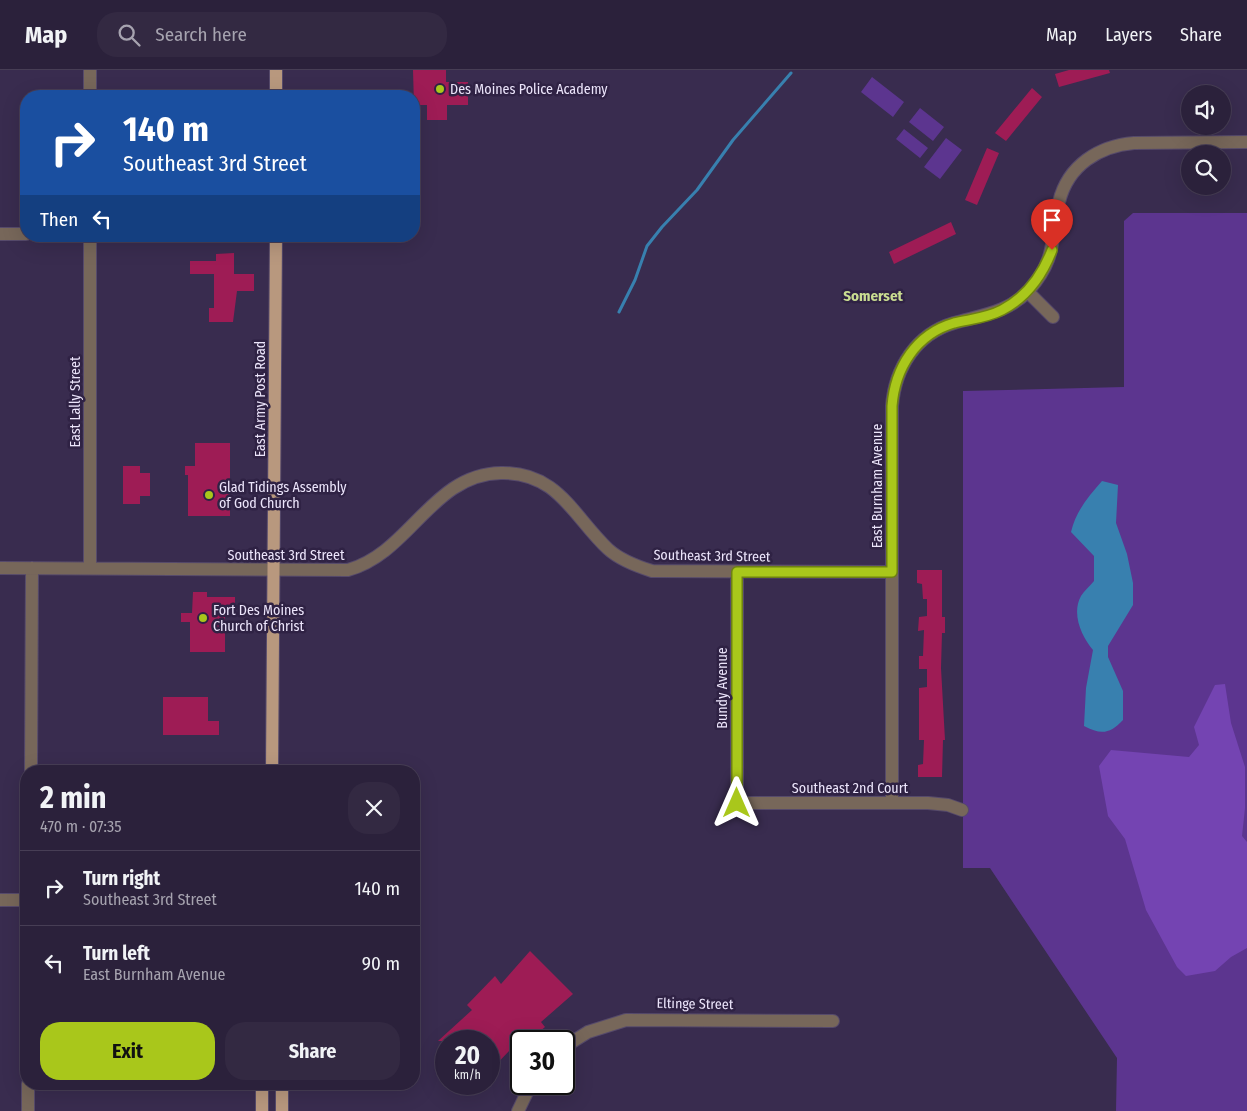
<!DOCTYPE html>
<html lang="en">
<head>
<meta charset="utf-8">
<style>
	:root { --surface:#2b213b; --page:#332942; --text:#f1f3f6; --muted:#a6a3af; --line:#473e55; --accent:#a9c71b }
	body { margin:0; font-family:"Fira Sans Condensed",sans-serif; background:var(--page); color:var(--text); height:100vh; display:flex; flex-direction:column; font-size:19px; white-space:nowrap }
	* { box-sizing:border-box; margin:0 }
	p { font-size:16px; color:var(--muted) }
	.icon { flex:none; width:28px; height:28px; fill:none; stroke:currentColor; stroke-width:2; stroke-linecap:round; stroke-linejoin:round }
	.map { position:relative; flex:1; overflow:hidden }
	.sheet { position:absolute; left:20px; top:695px; width:400px; height:325px; display:flex; flex-direction:column; background:var(--surface); border-radius:20px; box-shadow:0 5px 20px #0002,0 0 0 1px var(--line) }
	.sheet>* { flex:none }
	.top-card { position:absolute; left:20px; top:20px; width:400px; height:152px; border-radius:20px; box-shadow:0 5px 20px #0002,0 0 0 1px var(--line); background:#1a4fa0; color:#fff; overflow:hidden }
	.tools { position:absolute; left:1181px; top:15px; display:grid; gap:10px }
	.tools a { display:grid; place-items:center; width:50px; height:50px; border-radius:50%; background:var(--surface); box-shadow:0 5px 20px #0002,0 0 0 1px var(--line); font-size:25px }
	.speed { position:absolute; left:435px; top:960px; display:flex; gap:10px; font-size:25px; font-weight:700; text-align:center }
	.speed>* { display:grid; place-content:center; width:65px; height:65px; border-radius:50%; background:var(--surface); box-shadow:0 5px 20px #0002,0 0 0 1px var(--line); line-height:1 }
	.speed small { font-size:12px; font-weight:400 }
	.speed .limit { border:2px solid #111; border-radius:8px; background:#fff; color:#111 }
	.pin { position:absolute; display:grid; place-items:center; width:42px; height:42px; color:#fff; margin:-51px -21px; border-radius:50% 50% 50% 0; rotate:-45deg; box-shadow:0 0 5px #0007 }
	.pin .icon { rotate:45deg }
	.me { position:absolute; width:55px; margin:-28px; rotate:0deg; stroke-linejoin:round; filter:drop-shadow(0 0 4px #0008) }
	.turn { display:flex; align-items:center; gap:18px; height:105px; padding:0 20px; font-size:22px }
	.turn .icon { width:65px; height:65px; stroke-width:2.5 }
	.turn b { display:block; font-size:35px; line-height:42px }
	.then { display:flex; align-items:center; height:48px; padding:0 20px; background:#0003; gap:10px; font-size:19px }
	.round { display:grid; place-items:center; flex:none; width:52px; height:52px; border-radius:20px; background:var(--page) }
	.overview { display:flex; align-items:center; justify-content:space-between; height:85px; padding:0 20px }
	h1 { font-size:30px; font-weight:700; line-height:38px }
	.action { display:flex; gap:10px; margin-top:auto; padding:10px 20px }
	.action a { flex:1; height:58px; border-radius:20px; background:var(--accent); color:#111; font-size:20px; font-weight:700; line-height:58px; text-align:center }
	.action a+a { background:var(--page); color:var(--text) }
	ul { padding:0; list-style:none }
	li { display:flex; align-items:center; gap:15px; height:75px; padding:0 20px; border-top:1px solid var(--line) }
	li div { flex:1 }
	li b { display:block; font-size:19px }
	li em { font-style:normal }
	header { display:flex; align-items:center; gap:30px; box-sizing:border-box; height:70px; padding:0 25px; background:var(--surface); border-bottom:1px solid var(--line) }
	header strong { font-size:24px }
	nav { display:flex; gap:28px; margin-inline-start:auto; font-size:18px }
	.search { width:350px; height:45px; background:var(--page); display:flex; align-items:center; gap:12px; box-sizing:border-box; padding:0 18px; border-radius:20px; color:var(--muted); font-size:19px }
	.map>svg:first-child { display:block }
	.green { fill:#5c358f }
	.forest { fill:#7444b2 }
	.water { fill:#3880af }
	.lines { fill:none; stroke-linecap:round; stroke-linejoin:round }
	.stream { stroke:#3880af; stroke-width:3 }
	.building { fill:#9e1c55 }
	.minor-casing { stroke:#564a6b; stroke-width:14 }
	.major-casing { stroke:#564a6b; stroke-width:14 }
	.minor { stroke:#77675a; stroke-width:12 }
	.major { stroke:#b8987e; stroke-width:12 }
	.route-casing { stroke:#6e8112; stroke-width:12 }
	.route { stroke:#a9c71b; stroke-width:9 }
	.poi-dot { fill:#a9c71b; stroke:#2f2244; stroke-width:2 }
	.labels { text-anchor:middle; dominant-baseline:central; stroke-width:5; stroke-linejoin:round; paint-order:stroke }
	.poi-label { font-size:14px; fill:#ece5fb; stroke:#2f2244; text-anchor:start }
	.street-label { font-size:14px; fill:#ece5fb; stroke:#2f2244 }
	.neighbourhood-label { font-size:15px; font-weight:bold; fill:#c9dc91; stroke:#2f2244 }
</style>
</head>
<body>
<header>
<strong>Map</strong>
<div class="search"><svg class="icon" aria-label="search" viewBox="0 0 24 24"><circle cx="10" cy="10" r="6"/><path d="M15 15l6 6"/></svg>Search here</div>
<nav><a>Map</a><a>Layers</a><a>Share</a></nav>
</header>
<div class="map">
<svg width="1247" height="1041" viewBox="0 0 1247 1041">
	<rect width="100%" height="100%" fill="#392c4f"/>
	<path class="green" d="M872,7L904,32L893,47L861,22Z
		M920,38L944,57L933,71L909,52Z
		M904,59L928,78L920,88L896,69Z
		M946,68L962,80L940,109L924,97Z
		M1133,143H1247V1041H1116L1117,988L990,798H963V321L1124,317V151Z"/>
	<path class="forest" d="M1225,614L1231,653L1245,697V738L1242,766L1247,772V878L1231,887L1215,901L1186,906L1177,897L1146,840L1125,769L1108,746L1099,696L1111,680L1189,687L1199,675L1194,657L1215,615Z"/>
	<path class="water" d="M1102,411L1118,415L1116,453L1127,484L1133,513V535L1108,576V587L1123,621V650C1110,664 1101,665 1084,656L1086,618L1093,580C1082,567 1071,544 1081,526C1084,521 1090,516 1094,511V486L1071,462C1076,441 1088,427 1102,411Z"/>
	<g class="lines">
		<path class="stream" d="M619,242L635,210L647,176L662,157L697,120L733,70L791,3"/>
	</g>
	<path class="building" d="M413,0H446V12H468V35H447V50H427V35H414Z
		M1069,0H1109L1110,3L1059,17L1055,4Z
		M1032,18L1042,27L1006,71L995,63Z
		M987,78L999,83L977,135L965,130Z
		M951,152L956,164L894,194L889,182Z
		M234,183V204H254V221H237L233,252H209V238H214V204H190V191H216V184Z
		M195,373H230V446H188V405H185V396H195Z
		M123,396H140V403H150V426H140V434H123Z
		M917,500H942V547H945V563H942L941,598L945,670H943L942,707H918V695L923,694L924,670H919V618L927,617V599H919V586H923L924,560L918,561L919,547L927,546V529H923L922,514L917,513Z
		M193,522H207V527H235V544H225V582H190V552H181V543H192Z
		M163,627H208V651H219V665H163Z
		M530,881L573,924L541,952L545,957L528,971H521V978L514,984L510,980L489,1002V971H438L472,940L467,935L495,906L501,914Z"/>
	<g class="lines">
		<defs>
			<path id="minor" d="M90,0V26
				M0,164H26
				M90,166V498
				M1028,222L1053,247
				M0,498L348,500C410,483 432,404 501,403C558,402 573,446 608,479C620,490 636,496 652,501L892,502
				M737,502V733H928L948,735L962,740
				M31,701L32,498
				M892,733V336C895,298 916,264 954,253C982,245 1008,243 1029,220C1058,187 1050,169 1059,132C1068,95 1099,76 1134,73L1247,72
				M0,830H26
				M564,977L588,962L626,950L833,951
				M28,1041V1014
				M518,1041L531,1014"/>
			<path id="major" d="M276,26V0
				M272,701L276,166
				M262,1014V1041
				M282,1014V1041"/>
		</defs>
		<use href="#minor" class="minor-casing"/>
		<use href="#major" class="major-casing"/>
		<use href="#minor" class="minor"/>
		<use href="#major" class="major"/>
	</g>
	<g class="lines">
		<defs>
			<path id="route" d="M737,733V502H892V336C895,298 916,264 954,253C971,249 987,248 1002,240C1027,227 1042,206 1052,180"/>
		</defs>
		<use href="#route" class="route-casing"/>
		<use href="#route" class="route"/>
	</g>
	<g class="poi-dot">
		<circle cx="440" cy="19" r="5"/>
		<circle cx="209" cy="425" r="5"/>
		<circle cx="203" cy="548" r="5"/>
	</g>
	<g class="labels">
		<g class="poi-label">
			<text x="450" y="19">Des Moines Police Academy</text>
			<text x="219" y="417">Glad Tidings Assembly<tspan x="219" dy="16">of God Church</tspan></text>
			<text x="213" y="540">Fort Des Moines<tspan x="213" dy="16">Church of Christ</tspan></text>
		</g>
		<g class="street-label">
			<text transform="translate(260 329) rotate(-90)">East Army Post Road</text>
			<text transform="translate(75 332) rotate(-90)">East Lally Street</text>
			<text transform="translate(877 416) rotate(-90)">East Burnham Avenue</text>
			<text x="286" y="485">Southeast 3rd Street</text>
			<text transform="translate(712 486) rotate(1)">Southeast 3rd Street</text>
			<text transform="translate(722 618) rotate(-90)">Bundy Avenue</text>
			<text x="850" y="718">Southeast 2nd Court</text>
			<text transform="translate(695 934) rotate(1)">Eltinge Street</text>
		</g>
		<g class="neighbourhood-label">
			<text x="873" y="226">Somerset</text>
		</g>
	</g>
</svg>
<div class="tools">
<a><svg class="icon" aria-label="sound" viewBox="0 0 24 24"><path d="M4 9h4l5-4v14l-5-4H4zM17 9q2 3 0 6"/></svg></a>
<a><svg class="icon" aria-label="search" viewBox="0 0 24 24"><circle cx="10" cy="10" r="6"/><path d="M15 15l6 6"/></svg></a>
</div>
<div class="speed"><div>20<small>km/h</small></div><div class="limit">30</div></div>
<div class="pin" style="left:1052px;top:180px;background:#d93025"><svg class="icon" aria-label="arrive" viewBox="0 0 24 24"><path d="M6 21V4h12l-3 4 3 4H6"/></svg></div>
<svg class="me" style="left:737px;top:733px" viewBox="-20 -20 40 40"><path d="M0-17L14 15 0 8-14 15z" fill="#a9c71b" stroke="#fff" stroke-width="4"/></svg>
<div class="top-card">
<div class="turn"><svg class="icon" aria-label="right" viewBox="0 0 24 24"><path d="M7 20v-9h11M14 6l5 5-5 5"/></svg><div><b>140 m</b>Southeast 3rd Street</div></div>
<div class="then">Then<svg class="icon" aria-label="left" viewBox="0 0 24 24"><path d="M17 20v-9H6M10 6l-5 5 5 5"/></svg></div>
</div>
<section class="sheet">
<div class="overview"><div><h1>2 min</h1><p>470 m · 07:35</p></div><a class="round"><svg class="icon" aria-label="close" viewBox="0 0 24 24"><path d="M6 6l12 12M18 6L6 18"/></svg></a></div>
<ul>
<li><svg class="icon" aria-label="right" viewBox="0 0 24 24"><path d="M7 20v-9h11M14 6l5 5-5 5"/></svg><div><b>Turn right</b><p>Southeast 3rd Street</p></div><em>140 m</em></li>
<li><svg class="icon" aria-label="left" viewBox="0 0 24 24"><path d="M17 20v-9H6M10 6l-5 5 5 5"/></svg><div><b>Turn left</b><p>East Burnham Avenue</p></div><em>90 m</em></li>
</ul>
<div class="action"><a>Exit</a><a>Share</a></div>
</section>
</div>
</body>
</html>
